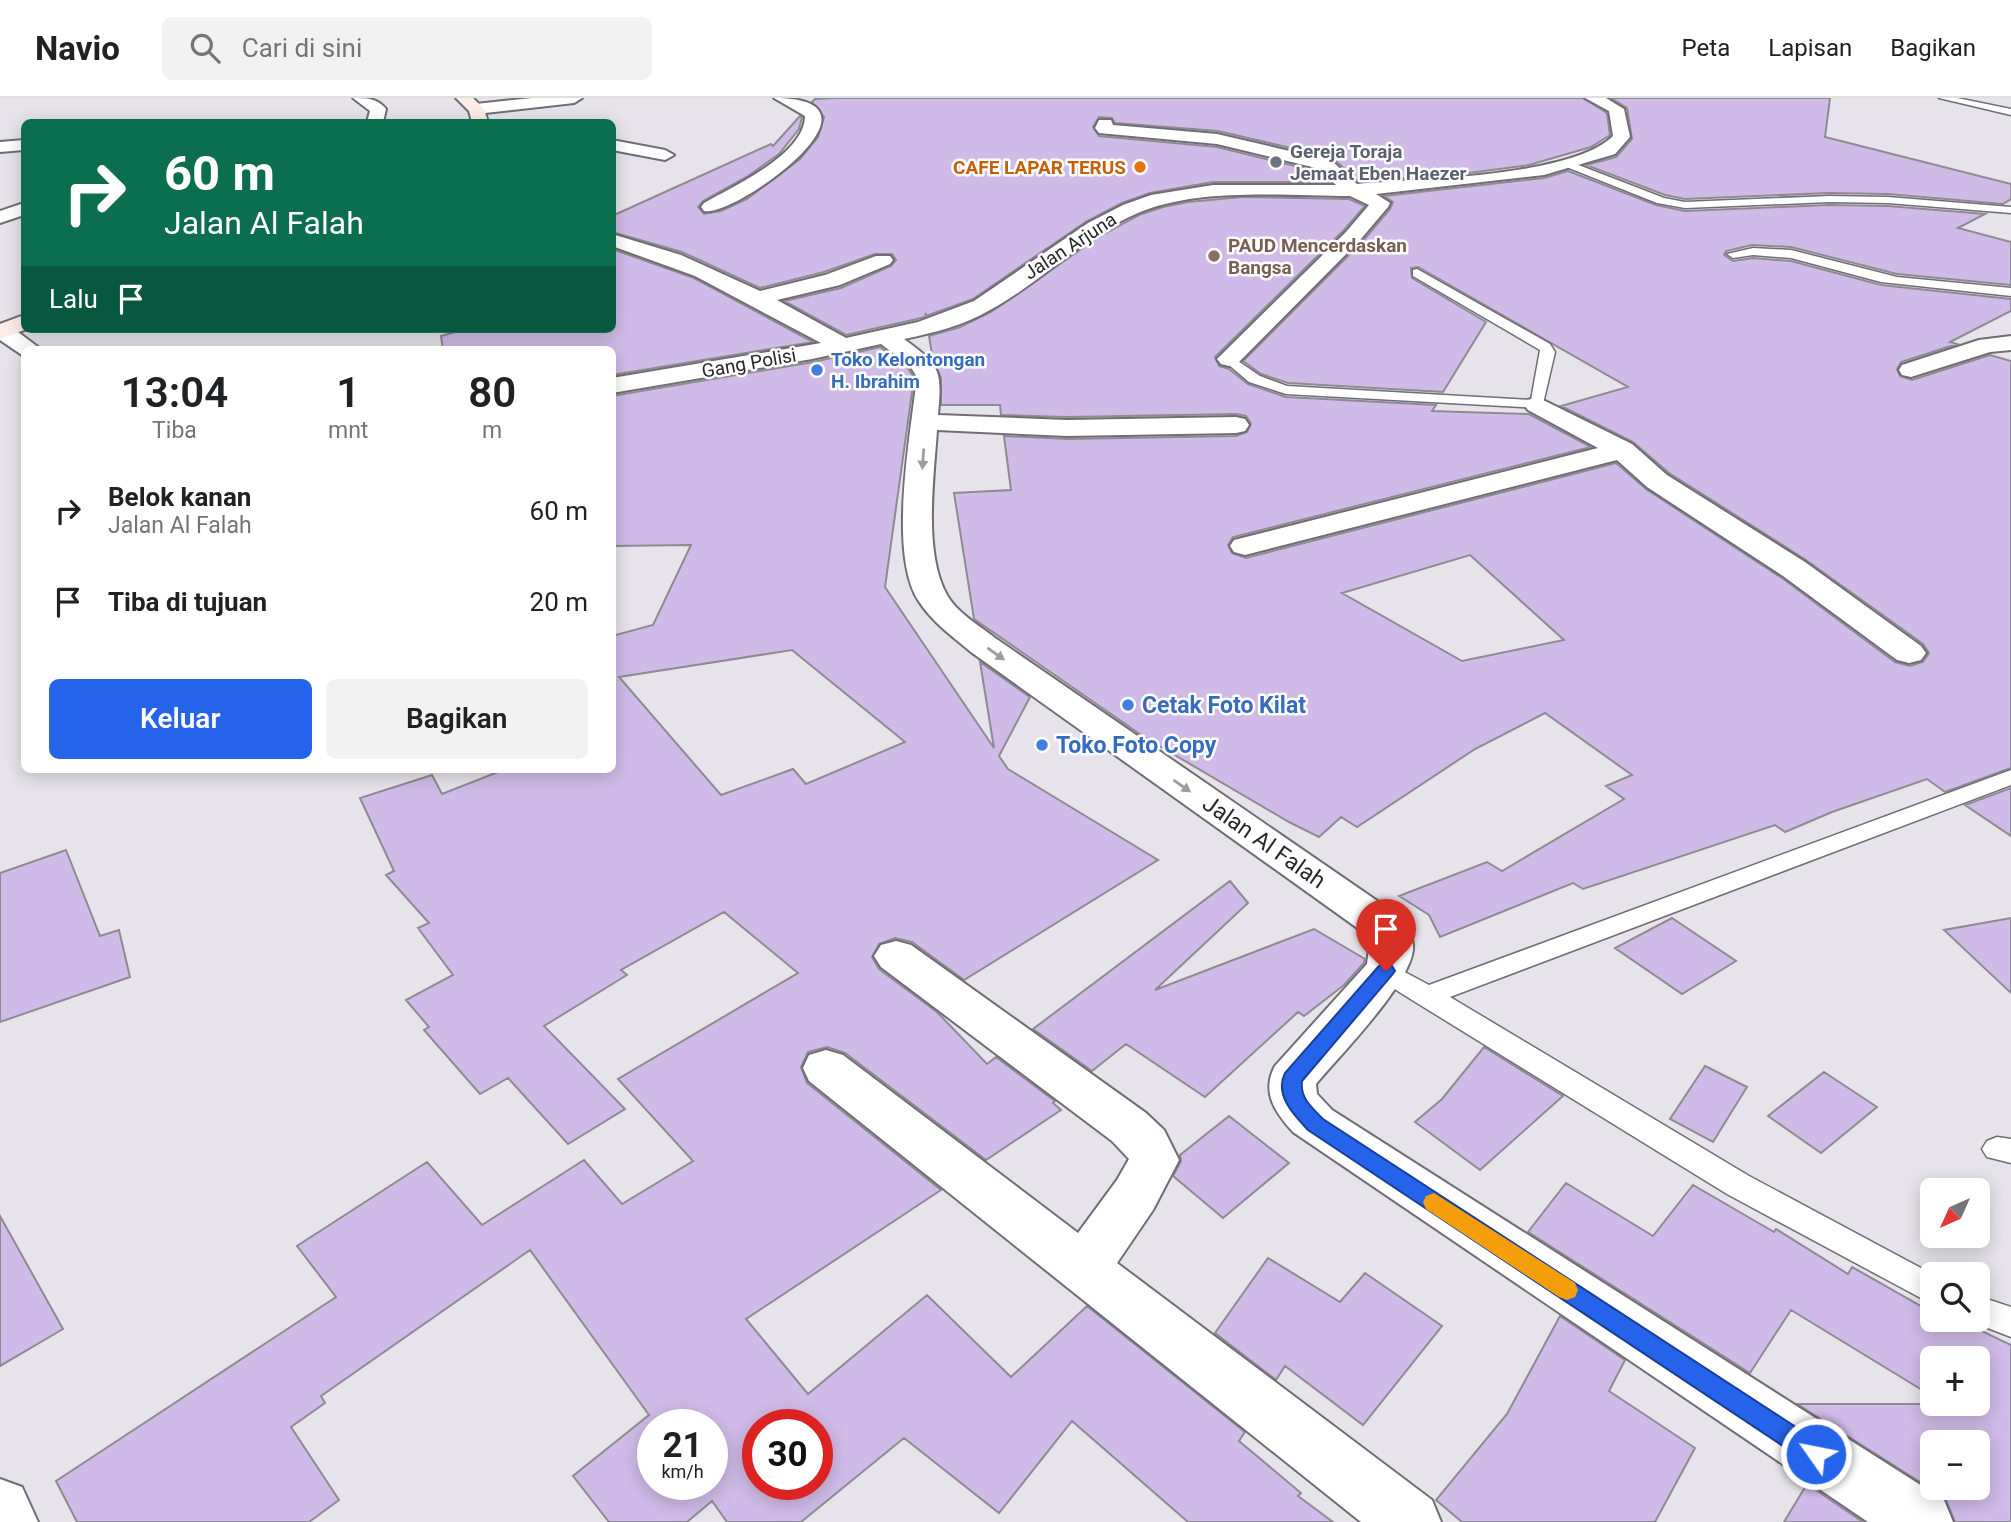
<!DOCTYPE html>
<html lang="id">
<head>
<meta charset="utf-8">
<style>
	:root { --surface:#fff; --page:#f2f2f2; --text:#202124; --muted:#757577; --line:#e0e0e0; --accent:#2563eb }
	body { margin:0; font-family:Roboto,sans-serif; background:var(--page); color:var(--text); height:100vh; display:flex; flex-direction:column; font-size:26px; white-space:nowrap }
	* { box-sizing:border-box; margin:0 }
	p { font-size:23px; color:var(--muted) }
	.icon { flex:none; width:38px; height:38px; fill:none; stroke:currentColor; stroke-width:2; stroke-linecap:round; stroke-linejoin:round }
	.map { position:relative; flex:1; overflow:hidden }
	.drawer { position:absolute; left:21px; top:248px; width:595px; height:427px; display:flex; flex-direction:column; background:var(--surface); border-radius:10px; box-shadow:0 4px 18px #0003 }
	.drawer>* { flex:none }
	.guide { position:absolute; left:21px; top:21px; width:595px; height:214px; border-radius:10px; box-shadow:0 4px 18px #0003; background:#0b6e4f; color:#fff; overflow:hidden }
	.needle { width:46px; rotate:225deg }
	.tools { position:absolute; left:1920px; top:1080px; display:grid; gap:14px }
	.tools a { display:grid; place-items:center; width:70px; height:70px; border-radius:10px; background:var(--surface); box-shadow:0 4px 18px #0003; font-size:35px }
	.speed { position:absolute; left:637px; top:1311px; display:flex; gap:14px; font-size:35px; font-weight:700; text-align:center }
	.speed>* { display:grid; place-content:center; width:91px; height:91px; border-radius:50%; background:var(--surface); box-shadow:0 4px 18px #0003; line-height:1 }
	.speed small { font-size:18px; font-weight:400 }
	.speed .limit { border:10px solid #d22; background:#fff; color:#111 }
	.pin { position:absolute; display:grid; place-items:center; width:60px; height:60px; color:#fff; margin:-72px -30px; border-radius:50% 50% 50% 0; rotate:-45deg; box-shadow:0 0 7px #0007 }
	.pin .icon { rotate:45deg }
	.me { position:absolute; width:77px; margin:-38px; rotate:303deg; stroke-linejoin:round; filter:drop-shadow(0 0 5px #0008) }
	.turn { display:flex; align-items:center; gap:24px; height:147px; padding:0 28px; font-size:32px }
	.turn .icon { width:91px; height:91px; stroke-width:2.5 }
	.turn b { display:block; font-size:49px; line-height:60px }
	.then { display:flex; align-items:center; height:66px; padding:0 28px; background:#0003; gap:14px; font-size:26px }
	.eta { display:flex; justify-content:space-evenly; align-items:center; height:119px; text-align:center }
	.eta b { font-size:42px; font-weight:600; line-height:49px }
	.cta { display:flex; gap:14px; margin-top:auto; padding:14px 28px }
	.cta a { flex:1; height:80px; border-radius:10px; background:var(--accent); color:#fff; font-size:28px; font-weight:600; line-height:80px; text-align:center }
	.cta a+a { background:var(--page); color:var(--text) }
	ul { padding:0; list-style:none }
	li { display:flex; align-items:center; gap:21px; height:91px; padding:0 28px }
	li div { flex:1 }
	li b { display:block; font-size:26px }
	li em { font-style:normal }
	header { display:flex; align-items:center; gap:42px; box-sizing:border-box; height:98px; padding:0 35px; background:var(--surface); border-bottom:2px solid var(--line) }
	header strong { font-size:33px }
	nav { display:flex; gap:38px; margin-inline-start:auto; font-size:24px }
	.search { width:490px; height:63px; background:var(--page); display:flex; align-items:center; gap:18px; box-sizing:border-box; padding:0 24px; border-radius:10px; color:var(--muted); font-size:26px }
	.map>svg:first-child { display:block }
	.building { fill:#d0bbe8; stroke:#8e8b92; stroke-width:2; fill-rule:evenodd }
	.lines { fill:none; stroke-linecap:round; stroke-linejoin:round }
	.service-casing { stroke:#706d74; stroke-width:3 }
	.minor-casing { stroke:#706d74; stroke-width:4 }
	.secondary-casing { stroke:#706d74; stroke-width:4 }
	.service { fill:#fff; fill-rule:evenodd }
	.minor { fill:#fff; fill-rule:evenodd }
	.secondary { fill:#fcede9; fill-rule:evenodd }
	.oneway { fill:#9e9e9f }
	.route { fill:#2563eb; stroke:#184099; stroke-width:2 }
	.slow { fill:#f59e0b }
	.worship-dot { fill:#6b7280; stroke:#fff; stroke-width:2.5 }
	.food-dot { fill:#e8710a; stroke:#fff; stroke-width:2.5 }
	.education-dot { fill:#8d6e63; stroke:#fff; stroke-width:2.5 }
	.shop-dot { fill:#3f7fe0; stroke:#fff; stroke-width:2.5 }
	.labels { text-anchor:middle; dominant-baseline:central; stroke-width:5; stroke-linejoin:round; paint-order:stroke }
	.far-worship-label { font-size:19px; font-weight:bold; fill:#5b616d; stroke:#fff; text-anchor:start }
	.far-food-label { font-size:19px; font-weight:bold; fill:#c56008; stroke:#fff; text-anchor:end }
	.far-education-label { font-size:19px; font-weight:bold; fill:#785e54; stroke:#fff; text-anchor:start }
	.far-street-label { font-size:19px; fill:#28272a; stroke:#fff }
	.far-shop-label { font-size:19px; font-weight:bold; fill:#366cbe; stroke:#fff; text-anchor:start }
	.shop-label { font-size:23px; font-weight:bold; fill:#366cbe; stroke:#fff; text-anchor:start }
	.street-label { font-size:23px; fill:#28272a; stroke:#fff }
</style>
</head>
<body>
<header>
<strong>Navio</strong>
<div class="search"><svg class="icon" aria-label="search" viewBox="0 0 24 24"><circle cx="10" cy="10" r="6"/><path d="M15 15l6 6"/></svg>Cari di sini</div>
<nav><a>Peta</a><a>Lapisan</a><a>Bagikan</a></nav>
</header>
<div class="map">
<svg width="2011" height="1424" viewBox="0 0 2011 1424">
	<rect width="100%" height="100%" fill="#e6e3ea"/>
	<path class="building" d="M833,0H1583L1607,15L1610,37L1591,49L1529,67L1453,77L1358,83L1336,63L1325,58L1218,33L1115,25L1112,20L1099,19L1093,29L1099,38L1217,49L1311,72L1321,75L1330,84H1213L1150,95L1122,105L1087,123L973,201L926,218V215L925,219L917,221L846,237L784,203L841,190L891,168L896,162L892,156H875L824,174L760,190L682,154L612,134V118L771,46L773,48L800,18L802,19L799,31L779,56L748,78L703,103L698,109L704,116L721,113L747,101L800,61L818,39L824,19L812,4L815,1Z
		M1611,0H1830L1825,39L2011,86V101L2003,106L1888,96L1829,95L1685,101L1665,97L1586,67L1616,59L1632,41L1627,10Z
		M1568,73L1656,107L1685,113L1829,107L1888,108L1985,116L1958,130L2011,144V187L1897,176L1791,149L1752,147L1726,153L1724,157L1733,163L1753,160L1791,163L1881,187L2011,201V213L1950,244L1957,246L1901,264L1897,271L1900,278L1912,282L1990,257L2011,263V670L1945,694L1927,681L1832,714L1785,734L1775,727L1583,791L1573,785L1440,839L1429,817L1399,798L1487,764L1502,773L1624,701L1606,688L1632,677L1545,615L1475,651L1357,729L1341,719L1319,739L1289,724L1144,639L974,521L954,395L1011,392L1004,338L1067,341L1236,338L1247,334L1251,326L1246,318L1236,316L1067,319L1001,317L1000,307H941V280L933,262L929,238L960,229L991,214L1100,138L1139,117L1163,109L1188,104L1242,99L1349,101L1365,108L1344,132L1215,259L1219,268L1229,271L1248,286L1286,299L1436,307L1432,313L1529,316L1591,349L1233,439L1228,447L1232,455L1246,460L1616,365L1646,391L1782,480L1895,564L1910,568L1923,564L1929,555L1923,546L1806,462L1669,375L1633,344L1561,308L1628,289L1418,169L1411,170L1412,180L1486,224L1443,294L1288,285L1261,276L1243,263L1362,144L1390,111L1393,104L1384,98L1544,80ZM1470,457L1564,542L1462,563L1342,495Z
		M612,151L694,180L813,244L612,277V252H443L441,238L466,231H612Z
		M880,249L908,270L914,280L885,489L994,650L980,564L1030,599L999,658L1008,671L1158,762L964,882L912,844L895,840L879,846L872,859L879,871L937,914L987,966L996,959L1055,1003L1053,1005L1061,1012L986,1062L845,955L827,949L808,954L801,969L807,985L941,1092L746,1221L808,1296L927,1197L1011,1279L1087,1208L1245,1334L1239,1343L1301,1395L1298,1398L1333,1424H1188L1072,1323L999,1415L904,1340L801,1424H727L712,1403L687,1424H609L573,1378L649,1317L530,1152L321,1298L325,1305L291,1329L339,1402L309,1424H77L56,1383L336,1199L297,1148L427,1064L482,1127L584,1062L622,1106L693,1063L618,981L798,875L724,814L621,872L627,877L544,928L625,1011L568,1046L508,980L480,996L424,932L429,929L406,902L453,877L418,830L429,825L386,777L394,773L360,700L432,677L442,696L503,672H612V538L653,527L691,447L612,448V298L813,264ZM792,552L905,644L806,686L793,671L721,697L619,579ZM653,1326H712V1386H653ZM758,1326H817V1386H758Z
		M2011,690V738L1965,707Z
		M66,752L100,838L119,832L130,879L0,924V775Z
		M1230,783L1248,805L1155,892L1314,831L1365,861L1364,865L1344,887L1304,918L1298,914L1205,999L1126,946L1092,973L1033,931Z
		M1672,820L1736,863L1682,896L1615,850Z
		M2011,820V895L1944,832Z
		M1484,949L1563,998L1480,1072L1415,1024L1442,1001Z
		M1705,968L1747,989L1713,1044L1670,1021Z
		M1824,974L1877,1009L1821,1055L1768,1018Z
		M1229,1018L1289,1065L1223,1120L1173,1078L1181,1063L1180,1057Z
		M1566,1085L1653,1138L1693,1087L1774,1134L1776,1131L1848,1176L1852,1169L1921,1208L1923,1204L1932,1208V1222H1959L2011,1247V1424H1955L1945,1400L1797,1306H1978V1260H1932V1298L1791,1212L1750,1275L1528,1134ZM1932,1344H1978V1390H1932Z
		M0,1118L63,1231L0,1268Z
		M1268,1160L1340,1204L1365,1175L1442,1228L1363,1327L1285,1268L1276,1282L1215,1235Z
		M1560,1218L1625,1262L1609,1293L1695,1350L1655,1424H1462L1436,1402L1507,1316Z
		M1807,1386L1863,1424H1784Z"/>
	<g class="lines">
		<defs>
			<path id="service" d="M1939,0H1957L2011,11V17Z
				M1568,63L1664,100L1685,104L1829,98L1888,99L2011,109V115L1888,105L1829,104L1685,110L1657,105L1564,68L1563,66Z
				M1753,150L1791,152L1897,179L2011,190V198L1881,184L1791,160L1753,157L1733,160L1727,156Z
				M1417,171L1550,246L1555,254L1542,310L1286,296L1249,284L1222,261L1229,257L1260,278L1287,288L1531,302L1540,252L1413,178V172Z
				M2011,672V687L1450,899L1749,1078L1932,1176V1206L1727,1096L1417,905L1377,880L1373,873L1377,866L1386,864L1429,887Z
				M1997,1039L2011,1041V1065L1987,1059L1982,1051L1987,1043Z
				M1978,1198L2011,1209V1239L1967,1222H1978Z"/>
			<path id="minor" d="M353,0C367,0 377,0 386,11L383,24H367L370,13Z
				M532,0H582L574,5L476,16L468,11L476,6Z
				M774,0C902,0 734,120 704,113L701,109L704,105C734,88 805,56 805,18Z
				M1585,0H1606L1624,11L1630,39L1615,56L1544,77L1376,96L1390,105L1388,109L1360,142L1237,266L1229,268L1221,266L1217,261L1346,134L1369,107L1350,98C1284,98 1199,89 1138,115C1083,138 1042,184 990,212C965,227 933,235 904,241C941,268 942,272 938,317L1067,322L1236,319L1245,321L1249,327L1245,333L1236,335L1067,338L937,332C934,379 923,455 947,497C957,515 979,527 995,540L1386,809C1397,818 1412,832 1413,847C1416,881 1339,958 1316,986L1317,996L1332,1012L1944,1402L1953,1424H1868L1293,1034C1275,1014 1261,994 1275,968L1367,866L1370,842L1356,829L971,554C952,538 931,523 918,502C888,454 911,334 917,279L910,268L881,246L812,261L612,295V280L821,245L695,178L612,148V136L681,157L760,193L825,177L876,158H890L893,162L890,166L840,187L777,202L846,240L918,224L974,203L1088,125L1123,107L1151,97L1213,87H1336L1322,73L1312,69L1217,46L1099,35L1095,30L1099,22H1111L1113,27L1217,36L1324,61L1334,65L1357,86C1417,81 1572,79 1613,38L1609,13Z
				M24,42V52L0,54V44Z
				M612,42L665,52L674,57L665,62L612,52Z
				M24,105V117L0,125V113Z
				M0,227L10,228L42,252H24V258L22,257L0,242Z
				M2011,238V252L1990,254L1911,279L1902,277L1899,272L1902,267L1979,242Z
				M1537,299L1632,346L1667,377L1805,464L1921,548L1926,555L1921,562L1909,565L1897,562L1783,478L1647,389L1617,362L1245,457L1234,454L1230,448L1234,442L1598,350L1528,312L1524,307L1528,302Z
				M896,843L911,847L1146,1015L1164,1032L1179,1062L1153,1112L1117,1165L1432,1402L1441,1424H1361L809,983L803,970L809,957L826,952L843,957L1078,1135L1117,1082L1129,1061L1112,1043L881,869L874,858L881,847Z
				M0,1381L22,1389L38,1424H0Z"/>
			<path id="secondary" d="M456,0H473L484,11L488,24H472L469,13Z
				M24,217V231H27L0,241V226Z"/>
		</defs>
		<use href="#service" class="service-casing"/>
		<use href="#minor" class="minor-casing"/>
		<use href="#secondary" class="secondary-casing"/>
		<use href="#service" class="service"/>
		<use href="#minor" class="minor"/>
		<use href="#secondary" class="secondary"/>
	</g>
	<defs><path id="oneway-solid" d="M-6-.8H1V-3.2L6.5 0L1 3.2V.8H-6Z" transform="scale(1.75)"/></defs>
	<g class="oneway">
		<use href="#oneway-solid" transform="translate(923 361) rotate(94)"/>
		<use href="#oneway-solid" transform="translate(996 556) rotate(35)"/>
		<use href="#oneway-solid" transform="translate(1182 688) rotate(35)"/>
	</g>
	<path class="route" d="M1386,866L1392,868L1395,873L1392,877L1302,983C1300,1000 1311,1009 1323,1021L1825,1348L1828,1356L1825,1364L1816,1368L1807,1364L1308,1032C1294,1017 1274,997 1285,975L1379,868Z"/>
	<path class="slow" d="M1434,1095L1575,1185L1578,1192L1575,1199L1567,1202L1559,1199L1426,1111L1423,1104L1426,1098Z"/>
	<circle class="worship-dot" cx="1276" cy="64" r="7"/>
	<circle class="food-dot" cx="1140" cy="69" r="7"/>
	<circle class="education-dot" cx="1214" cy="158" r="7"/>
	<g class="shop-dot">
		<circle cx="817" cy="272" r="7"/>
		<circle cx="1128" cy="607" r="7"/>
		<circle cx="1042" cy="647" r="7"/>
	</g>
	<g class="labels">
		<g class="far-worship-label">
			<text x="1290" y="53">Gereja Toraja<tspan x="1290" dy="22">Jemaat Eben Haezer</tspan></text>
		</g>
		<g class="far-food-label">
			<text x="1126" y="69">CAFE LAPAR TERUS</text>
		</g>
		<g class="far-education-label">
			<text x="1228" y="147">PAUD Mencerdaskan<tspan x="1228" dy="22">Bangsa</tspan></text>
		</g>
		<g class="far-street-label">
			<text transform="translate(1070 148) rotate(-33)">Jalan Arjuna</text>
			<text transform="translate(749 265) rotate(-10)">Gang Polisi</text>
		</g>
		<g class="far-shop-label">
			<text x="831" y="261">Toko Kelontongan<tspan x="831" dy="22">H. Ibrahim</tspan></text>
		</g>
		<g class="shop-label">
			<text x="1142" y="607">Cetak Foto Kilat</text>
			<text x="1056" y="647">Toko Foto Copy</text>
		</g>
		<g class="street-label">
			<text transform="translate(1264 744) rotate(35)">Jalan Al Falah</text>
		</g>
	</g>
</svg>
<div class="tools">
<a><svg class="needle" viewBox="-14 -14 28 28"><path d="M0-13l5 13h-10z" fill="#e53935"/><path d="M0 13l5-13h-10z" fill="#757577"/></svg></a>
<a><svg class="icon" aria-label="search" viewBox="0 0 24 24"><circle cx="10" cy="10" r="6"/><path d="M15 15l6 6"/></svg></a>
<a>+</a>
<a>−</a>
</div>
<div class="speed"><div>21<small>km/h</small></div><div class="limit">30</div></div>
<div class="pin" style="left:1386px;top:873px;background:#d93025"><svg class="icon" aria-label="arrive" viewBox="0 0 24 24"><path d="M6 21V4h12l-3 4 3 4H6"/></svg></div>
<svg class="me" style="left:1816px;top:1356px" viewBox="-20 -20 40 40"><circle r="17" fill="#2563eb" stroke="#fff" stroke-width="3"/><path d="M0-11L8 9 0 5-8 9z" fill="#fff"/></svg>
<div class="guide">
<div class="turn"><svg class="icon" aria-label="right" viewBox="0 0 24 24"><path d="M7 20v-9h11M14 6l5 5-5 5"/></svg><div><b>60 m</b>Jalan Al Falah</div></div>
<div class="then">Lalu<svg class="icon" aria-label="arrive" viewBox="0 0 24 24"><path d="M6 21V4h12l-3 4 3 4H6"/></svg></div>
</div>
<section class="drawer">
<div class="eta">
<div><b>13:04</b><p>Tiba</p></div>
<div><b>1</b><p>mnt</p></div>
<div><b>80</b><p>m</p></div>
</div>
<ul>
<li><svg class="icon" aria-label="right" viewBox="0 0 24 24"><path d="M7 20v-9h11M14 6l5 5-5 5"/></svg><div><b>Belok kanan</b><p>Jalan Al Falah</p></div><em>60 m</em></li>
<li><svg class="icon" aria-label="arrive" viewBox="0 0 24 24"><path d="M6 21V4h12l-3 4 3 4H6"/></svg><div><b>Tiba di tujuan</b></div><em>20 m</em></li>
</ul>
<div class="cta"><a>Keluar</a><a>Bagikan</a></div>
</section>
</div>
</body>
</html>
